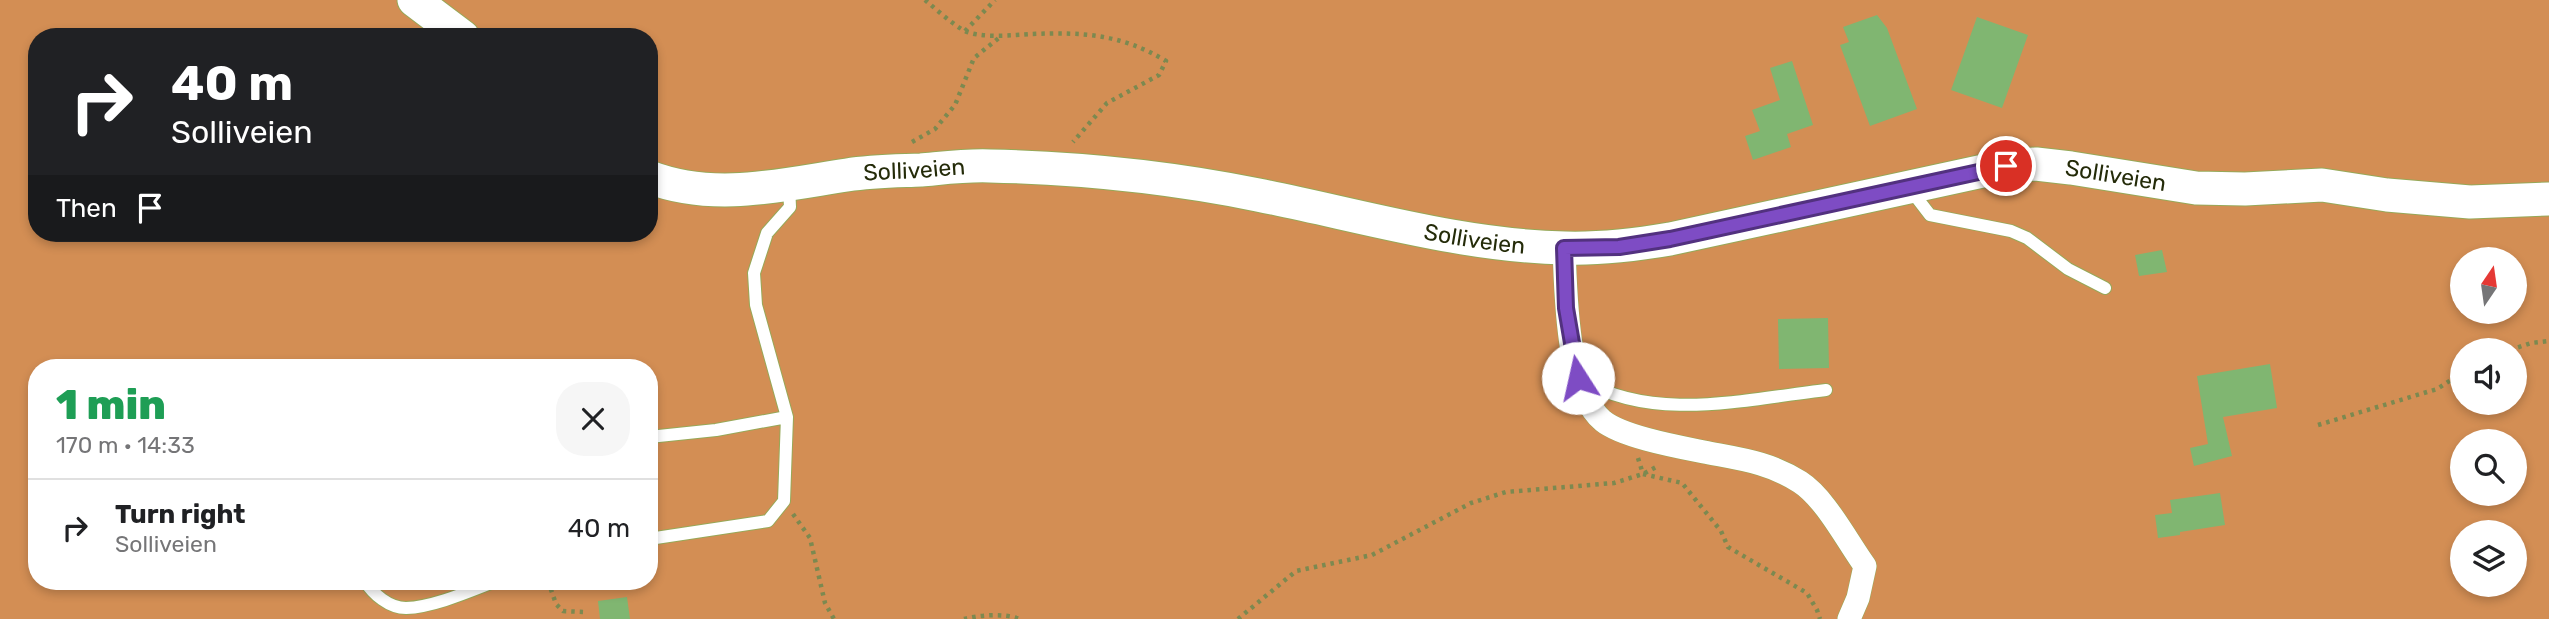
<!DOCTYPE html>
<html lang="en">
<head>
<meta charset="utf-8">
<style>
	:root { --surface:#fff; --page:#f6f6f6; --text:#202124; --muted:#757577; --line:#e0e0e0 }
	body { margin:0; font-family:Rubik,sans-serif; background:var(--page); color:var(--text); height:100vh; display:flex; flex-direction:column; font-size:26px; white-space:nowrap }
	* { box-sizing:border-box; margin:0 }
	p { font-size:23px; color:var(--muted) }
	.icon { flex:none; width:38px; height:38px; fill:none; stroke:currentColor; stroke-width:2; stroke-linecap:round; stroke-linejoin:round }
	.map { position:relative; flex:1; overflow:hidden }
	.panel { position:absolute; left:28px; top:359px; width:630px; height:231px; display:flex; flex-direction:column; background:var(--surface); border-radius:28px; box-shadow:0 4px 10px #0003 }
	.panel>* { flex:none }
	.top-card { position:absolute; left:28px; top:28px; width:630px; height:214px; border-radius:28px; box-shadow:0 4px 10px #0003; background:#202124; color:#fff; overflow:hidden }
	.needle { width:46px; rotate:13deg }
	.controls { position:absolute; left:2450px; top:247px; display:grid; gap:14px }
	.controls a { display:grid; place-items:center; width:77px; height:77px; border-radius:50%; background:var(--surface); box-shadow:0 4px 10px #0003; font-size:35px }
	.pin { position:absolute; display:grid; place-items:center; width:60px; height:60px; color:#fff; margin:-30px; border:4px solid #fff; border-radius:50%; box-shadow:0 2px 7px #0007 }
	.me { position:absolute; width:77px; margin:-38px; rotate:350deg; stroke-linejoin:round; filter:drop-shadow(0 0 5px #0008) }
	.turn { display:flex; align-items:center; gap:24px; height:147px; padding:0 28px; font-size:32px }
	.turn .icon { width:91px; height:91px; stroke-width:2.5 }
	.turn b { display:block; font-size:49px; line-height:60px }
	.then { display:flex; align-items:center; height:66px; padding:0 28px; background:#0003; gap:14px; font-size:26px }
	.round { display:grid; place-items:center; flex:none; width:74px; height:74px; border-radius:28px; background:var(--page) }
	.headline { display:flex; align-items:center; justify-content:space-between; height:119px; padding:0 28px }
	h1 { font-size:42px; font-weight:800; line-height:52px; color:#1e9e55 }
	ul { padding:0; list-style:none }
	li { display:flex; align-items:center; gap:21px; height:98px; padding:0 28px; border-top:2px solid var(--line) }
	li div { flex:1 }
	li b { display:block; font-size:26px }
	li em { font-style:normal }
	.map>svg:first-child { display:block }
	.forest { fill:#d38e54; fill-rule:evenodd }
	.building { fill:#80b671 }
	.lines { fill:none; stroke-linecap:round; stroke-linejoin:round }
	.lane-casing { stroke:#97a858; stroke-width:14 }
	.street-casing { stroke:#97a858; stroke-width:24 }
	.secondary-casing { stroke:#97a858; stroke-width:35 }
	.path { stroke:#7c8950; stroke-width:4.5; stroke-dasharray:3.5 5; stroke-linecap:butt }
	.lane { stroke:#fff; stroke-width:12 }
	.street { stroke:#fff; stroke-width:23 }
	.secondary { stroke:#fff; stroke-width:33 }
	.route-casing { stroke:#52317f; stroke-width:18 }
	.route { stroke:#7e4cc4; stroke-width:12 }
	.labels { text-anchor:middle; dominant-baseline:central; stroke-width:5; stroke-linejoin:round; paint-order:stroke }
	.street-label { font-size:23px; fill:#242b09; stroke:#fff }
</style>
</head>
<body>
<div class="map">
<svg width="2549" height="619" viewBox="0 0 2549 619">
	<rect width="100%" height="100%" fill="#dbee9c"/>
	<path class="forest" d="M0,0H2549V619H0ZM37,37H649V233H37ZM2462,259H2515V312H2462ZM2462,350H2515V402H2462ZM37,368H649V581H37ZM2462,441H2515V494H2462ZM2462,532H2515V584H2462Z"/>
	<path class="building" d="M1877,15L1887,28L1917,109L1870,126L1840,45L1849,42L1843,27Z
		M1977,17L2028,35L2002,108L1951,90Z
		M1792,61L1813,125L1787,134L1791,147L1753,160L1745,136L1760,131L1752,110L1780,100L1770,68Z
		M2162,250L2167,272L2139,276L2135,255Z
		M1828,318L1829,368L1779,369L1778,319Z
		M2270,364L2277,408L2223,417L2232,456L2194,466L2190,448L2208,444L2197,376Z
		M2220,493L2225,525L2180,532V535L2158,538L2155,515L2172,513L2170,500Z
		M627,597L630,619H600L598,601Z"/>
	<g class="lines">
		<defs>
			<path id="lane" d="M1910,189L1930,215L2011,231L2027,238L2068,269L2105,288
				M1582,380C1655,423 1746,399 1826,390
				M649,437L716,430L787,417
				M649,539L768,521L784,501L787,417L756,305L754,273L767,233L790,207L789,186
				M365,581C373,594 389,608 406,608C434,607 470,591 496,581"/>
			<path id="street" d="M1564,248C1566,294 1566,390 1603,421C1623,437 1679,447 1704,452C1740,459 1769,462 1800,482C1825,498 1847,541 1865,566L1858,598L1849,619"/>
			<g id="secondary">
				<path d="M414,0L463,37"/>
				<path id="s1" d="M649,177C714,202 781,185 847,175C872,171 897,171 921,170C944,168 967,165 990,166C1080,168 1169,177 1258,195C1359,215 1461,246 1565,248C1600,249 1635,245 1670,239L2006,166L2036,164L2071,168L2196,188L2245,189L2322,185L2387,195L2470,202L2549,199"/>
			</g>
		</defs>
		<use href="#lane" class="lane-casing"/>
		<use href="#street" class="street-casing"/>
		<use href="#secondary" class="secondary-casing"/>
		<path class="path" d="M925,0C937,10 950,22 963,30C979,39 1013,35 1032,34C1083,32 1121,34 1166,61L1159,75L1107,103L1073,142
			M965,31L995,0
			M912,142L935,129L955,105L974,58L1000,37
			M2510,350L2531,343L2549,341
			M2318,425L2437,389L2462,373
			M1638,458L1643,474
			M1643,474L1682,483L1721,531L1728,547L1807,593L1817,610L1820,619
			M793,514L810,538L825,603L834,619
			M548,581L556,604L563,611L583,612
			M964,619C980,615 1004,613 1020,619
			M1238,619L1296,571L1372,555L1471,503L1506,492L1614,483L1643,474L1658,466"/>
		<use href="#lane" class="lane"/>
		<use href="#street" class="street"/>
		<use href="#secondary" class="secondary"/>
	</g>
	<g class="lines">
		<defs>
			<path id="route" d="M1578,378L1566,308L1564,248L1619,247L1670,239L2006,166"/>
		</defs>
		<use href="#route" class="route-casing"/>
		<use href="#route" class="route"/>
	</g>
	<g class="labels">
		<g class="street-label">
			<text stroke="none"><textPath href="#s1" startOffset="268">Solliveien</textPath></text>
			<text stroke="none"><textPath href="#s1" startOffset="1486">Solliveien</textPath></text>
			<text stroke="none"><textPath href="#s1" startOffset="835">Solliveien</textPath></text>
		</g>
	</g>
</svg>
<div class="controls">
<a><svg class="needle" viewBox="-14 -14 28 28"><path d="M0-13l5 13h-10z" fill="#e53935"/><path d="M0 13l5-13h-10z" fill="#757577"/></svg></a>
<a><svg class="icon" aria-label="sound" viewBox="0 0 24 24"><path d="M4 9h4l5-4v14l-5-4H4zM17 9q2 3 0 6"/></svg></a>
<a><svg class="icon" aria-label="search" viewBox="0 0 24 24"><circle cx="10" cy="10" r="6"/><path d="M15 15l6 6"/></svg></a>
<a><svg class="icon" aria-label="layers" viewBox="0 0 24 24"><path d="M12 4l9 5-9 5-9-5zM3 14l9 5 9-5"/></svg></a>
</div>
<div class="pin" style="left:2006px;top:166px;background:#d93025"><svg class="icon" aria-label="arrive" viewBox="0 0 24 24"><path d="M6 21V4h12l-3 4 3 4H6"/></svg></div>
<svg class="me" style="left:1578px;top:378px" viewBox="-20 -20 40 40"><circle r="19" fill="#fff"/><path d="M0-13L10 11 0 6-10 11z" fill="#7e4cc4"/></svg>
<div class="top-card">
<div class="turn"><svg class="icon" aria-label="right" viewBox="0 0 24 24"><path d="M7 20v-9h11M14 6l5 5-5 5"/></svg><div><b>40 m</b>Solliveien</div></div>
<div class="then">Then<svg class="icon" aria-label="arrive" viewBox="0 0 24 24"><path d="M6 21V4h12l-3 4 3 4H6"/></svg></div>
</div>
<section class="panel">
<div class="headline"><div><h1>1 min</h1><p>170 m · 14:33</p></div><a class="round"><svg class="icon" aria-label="close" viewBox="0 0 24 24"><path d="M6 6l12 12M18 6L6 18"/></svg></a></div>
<ul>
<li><svg class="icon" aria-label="right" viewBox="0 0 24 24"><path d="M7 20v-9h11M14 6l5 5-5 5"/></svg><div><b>Turn right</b><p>Solliveien</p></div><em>40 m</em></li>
</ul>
</section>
</div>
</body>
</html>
